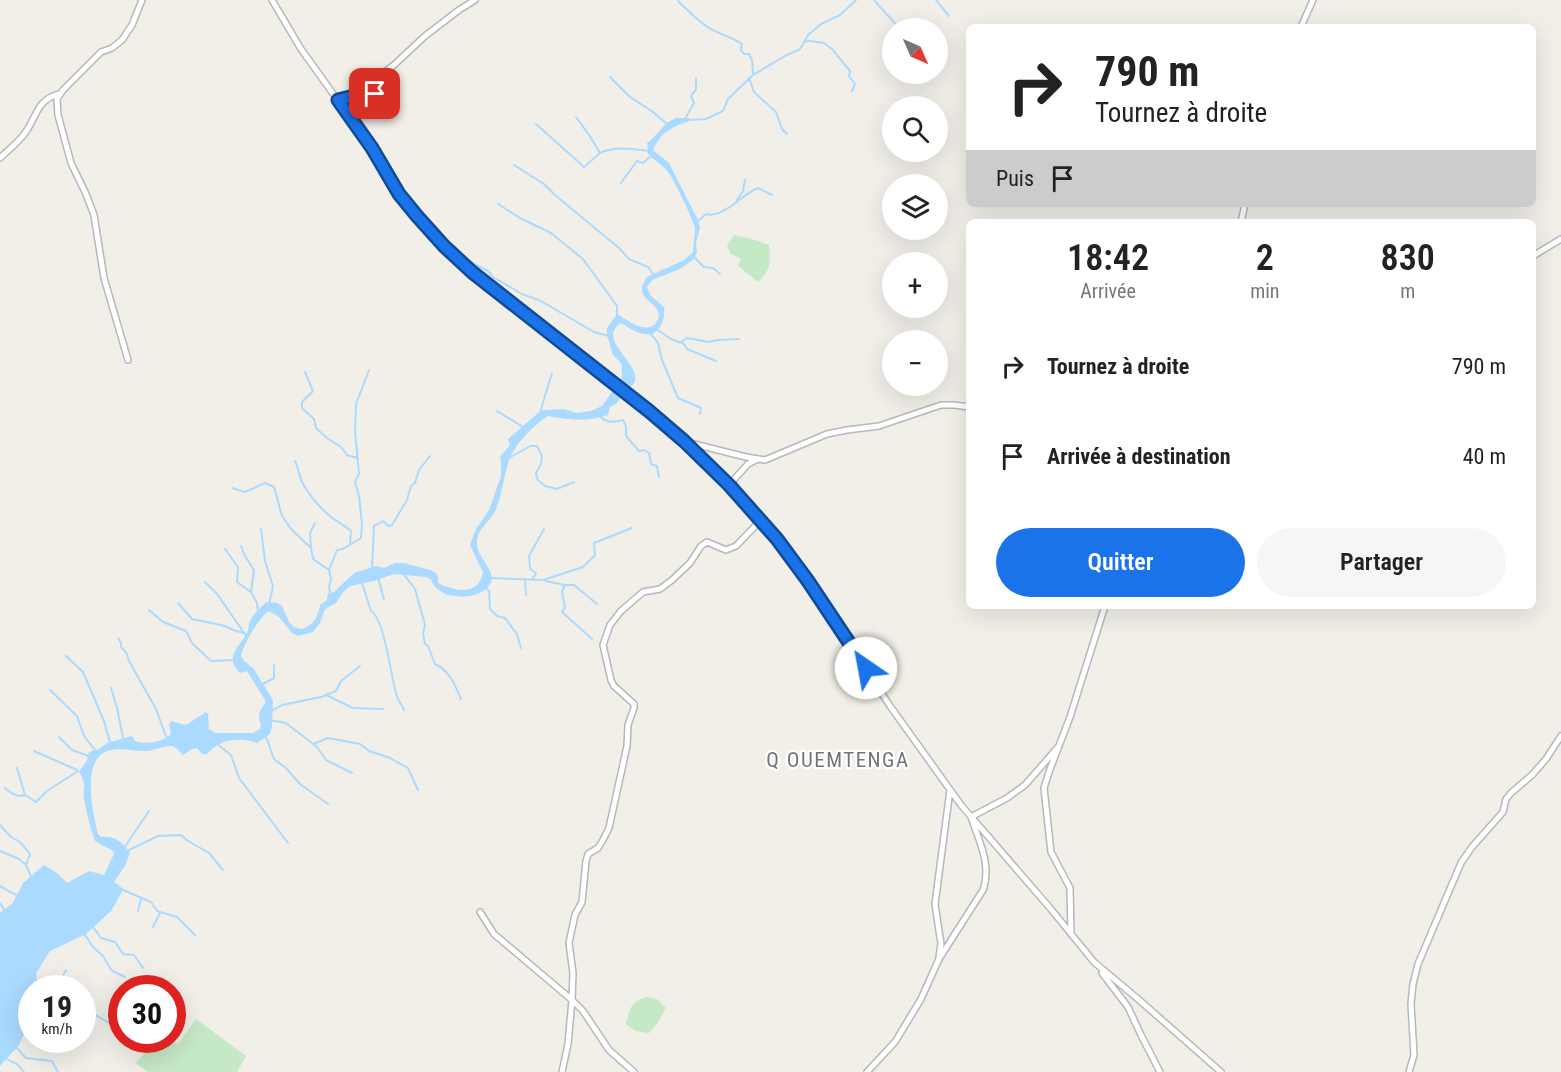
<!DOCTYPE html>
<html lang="fr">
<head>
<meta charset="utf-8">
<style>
	:root { --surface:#fff; --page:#f6f6f6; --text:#222; --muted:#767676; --accent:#1a73e8 }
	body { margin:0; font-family:"Roboto Condensed",sans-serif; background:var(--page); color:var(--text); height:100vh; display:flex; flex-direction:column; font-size:22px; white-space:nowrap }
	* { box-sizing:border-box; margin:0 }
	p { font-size:20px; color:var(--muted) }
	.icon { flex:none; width:33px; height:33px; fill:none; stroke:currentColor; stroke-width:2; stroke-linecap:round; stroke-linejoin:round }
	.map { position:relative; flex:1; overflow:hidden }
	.details { position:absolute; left:966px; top:219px; width:570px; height:390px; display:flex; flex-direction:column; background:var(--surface); border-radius:9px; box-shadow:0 6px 24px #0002 }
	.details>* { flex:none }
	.guide { position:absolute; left:966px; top:24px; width:570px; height:183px; border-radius:9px; box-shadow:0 6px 24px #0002; background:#fff; color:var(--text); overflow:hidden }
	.needle { width:39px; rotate:135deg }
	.buttons { position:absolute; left:882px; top:18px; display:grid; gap:12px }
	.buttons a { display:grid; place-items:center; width:66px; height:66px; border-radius:50%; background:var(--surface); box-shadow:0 6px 24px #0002; font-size:30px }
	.speed { position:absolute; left:18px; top:975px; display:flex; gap:12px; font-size:30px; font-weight:700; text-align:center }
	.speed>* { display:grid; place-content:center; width:78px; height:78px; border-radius:50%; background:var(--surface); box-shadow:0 6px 24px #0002; line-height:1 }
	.speed small { font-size:15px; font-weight:400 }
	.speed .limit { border:9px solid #d22; background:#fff; color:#111 }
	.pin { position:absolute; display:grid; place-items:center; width:51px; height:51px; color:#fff; margin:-26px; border-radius:12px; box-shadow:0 3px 9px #0006 }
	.me { position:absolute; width:66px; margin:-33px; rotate:327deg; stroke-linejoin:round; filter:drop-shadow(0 0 4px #0008) }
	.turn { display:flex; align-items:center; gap:21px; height:126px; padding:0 30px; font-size:27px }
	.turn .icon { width:78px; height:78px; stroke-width:2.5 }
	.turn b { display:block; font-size:42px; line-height:51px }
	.then { display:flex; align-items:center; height:57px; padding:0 30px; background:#0003; gap:12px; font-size:22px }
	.eta { display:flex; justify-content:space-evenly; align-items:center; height:102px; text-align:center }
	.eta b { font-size:36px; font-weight:600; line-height:42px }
	.primary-button { display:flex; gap:12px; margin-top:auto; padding:12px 30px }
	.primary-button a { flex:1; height:69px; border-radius:36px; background:var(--accent); color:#fff; font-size:24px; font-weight:600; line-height:69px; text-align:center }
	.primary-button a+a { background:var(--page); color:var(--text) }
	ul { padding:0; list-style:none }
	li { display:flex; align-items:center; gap:18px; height:90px; padding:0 30px }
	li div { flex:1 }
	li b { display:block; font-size:22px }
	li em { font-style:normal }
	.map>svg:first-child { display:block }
	.green { fill:#c5e8c5 }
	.water { fill:#aadaff }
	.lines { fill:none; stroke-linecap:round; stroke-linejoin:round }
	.stream { stroke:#aadaff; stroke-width:2 }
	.minor-casing { stroke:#b5b8bc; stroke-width:8 }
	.minor { stroke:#fff; stroke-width:5 }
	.route-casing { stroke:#114b97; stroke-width:15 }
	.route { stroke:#1a73e8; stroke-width:10 }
	.labels { text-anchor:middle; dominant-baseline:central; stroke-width:4.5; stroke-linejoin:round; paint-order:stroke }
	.quarter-label { font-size:21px; letter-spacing:1.5px; fill:#70757a; stroke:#fff }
</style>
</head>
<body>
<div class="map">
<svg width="1561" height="1072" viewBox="0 0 1561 1072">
	<rect width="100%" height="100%" fill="#f1efe8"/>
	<path class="green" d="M734,235L755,240L769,245C770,264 772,268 758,282L738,266L741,259L731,254L727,246Z
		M646,997L657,999L666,1008L657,1024L649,1033L636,1031L626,1024C630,1008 630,1003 646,997Z
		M196,1019L246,1056L237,1072H148L135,1063L158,1040L178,1044Z"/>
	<path class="water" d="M676,118H689L692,120C673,127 662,130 653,150L669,163L698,220L700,227L696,243L697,252L694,259L680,269L652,280L647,287L650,295L664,307C666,319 659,337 644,334C636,333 628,327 621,323C596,339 640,363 635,381C633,386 628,388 625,391L618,385L622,377V368L621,363L613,355L607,335V328L617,314C628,320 643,334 655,324C658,321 660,316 658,312C656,304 646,301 643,294C640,289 644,281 647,277L684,260L693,252C693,244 695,236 695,228C694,221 673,178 668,172C662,164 653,160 647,152L648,149L647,143C657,136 664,122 676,118Z
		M614,389L622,395L617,403L610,407L608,415C587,422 569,420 548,416C535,424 514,445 509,460C504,476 502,494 496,509C491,522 476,528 477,544C477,557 496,571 491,582C482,603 436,601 431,579L426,577L394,574L374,581L350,586L344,591L336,603L328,607L324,611L320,623L313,632L298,636L292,633L279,617L269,611C260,616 243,645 241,656L244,661L253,668L273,700L272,726L270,734L257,743C239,737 220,739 207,754H202L197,748L192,749L183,755C180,752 176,747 172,746C167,745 152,751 145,751C133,751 119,747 107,751C81,760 93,815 98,834L101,837C115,835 122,842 130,853L125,866L114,882L123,890L111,911L86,934L50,951L36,973L38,988H32L31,1019L19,1045L0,1066V913L13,903L23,883L44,865L57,873L67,883L89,871L104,875L114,854L113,851L95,841C90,828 87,813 84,799C82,785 88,787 79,772L87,760L89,752L99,749L107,743L132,736L135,741C146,745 163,742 171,734L169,724L171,721L186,725L206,712L208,714L209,729L215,733H253L260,729L261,725C258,717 258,711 265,704V700L247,671L240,673C225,657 237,649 246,635C249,631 248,626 250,621C253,614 261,608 266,602L277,603L282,606L289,622L294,627L302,629C314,624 318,618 320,605L327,600L328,593L334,592L354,573L376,566L384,568L395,563H404L430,570L436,573L438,577V583C454,591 479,597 483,572L470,545L476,529L489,510L501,476V462L500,457L510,445L508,439L538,413L544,410L564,409L577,413L591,411L602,406Z"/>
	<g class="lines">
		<path class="stream" d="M874,0L899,28
			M936,0L949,16
			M678,1C689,11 698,22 711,29C721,35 732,37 742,44L741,50L744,54H749L752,60L753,73
			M804,42C812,39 817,43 824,43L832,49L850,71L849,76L855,84L852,91
			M610,77L630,97L653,112L668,125
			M749,78L754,92L776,112L782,129L787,134
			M576,117L589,135L600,153C616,146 632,149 649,151
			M685,119L694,103L691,96L696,89V78
			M690,120L706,119L723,111L728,99L753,75L785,56L800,49L808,35L821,24L840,15L856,0
			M536,124L584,167L600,153
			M514,165L544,184L555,195L619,248L629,259L648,267L654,275
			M621,183L637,161L643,163L652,155
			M737,200L743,191L745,180
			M498,204L520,218L551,233L583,259L617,306V315
			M698,221L706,214C723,219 742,194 758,188L772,195
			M693,256L704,267L713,268L720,274
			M470,262L488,271L493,277L522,294L541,301L594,332L609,336
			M656,329L671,339L684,344L687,349L716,361
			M650,333L658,343L662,360L678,398L701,408L700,414
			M681,342L687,338L709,342L717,340L739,339
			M305,372L313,391L302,402V408L314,419L316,428L327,438L341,447L347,455L357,458
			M497,411L523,427
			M540,414C543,400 548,387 552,373
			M601,417C606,423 616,422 623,420L626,426V436L639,451L644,450L649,453L651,464L657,466L659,477
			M509,458L530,446H537L542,456L541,464L536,473L537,479L545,486L557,489L574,482
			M295,461C299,469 299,477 303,484C310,496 320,508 331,517C338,522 345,526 351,531L350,543
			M232,488L245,492L265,483L274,487L282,516L291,529L311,548L313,559L329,570
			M261,529L265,561L273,586L269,605
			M241,546L245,556L254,570L251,592L257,603L258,612
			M311,548L310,533L315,523
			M225,549L238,567L237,582L251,592
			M372,569L374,526L383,521L388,526L392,525L407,500L411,486L415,483L419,470L430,456
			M403,573L415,589L425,625L423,633L425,644L428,646L435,664C450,671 455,685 461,699
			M378,577L384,600
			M490,578L543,580L583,567L595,555L594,543L632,528
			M525,580L526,595
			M532,580L536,573L530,569L529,556L544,529
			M545,581L565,585L562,592L565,607L562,612L592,639
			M205,582L217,594L247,637
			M362,583L371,611C385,619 391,679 397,697C399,701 402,705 404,710
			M565,585H574L597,604
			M486,588L489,591L490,609L497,616L505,618L517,634L521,648
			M331,595L329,587L331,579L329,570L337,550L343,549L361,538L362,524L359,496L355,482L359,474L355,431L356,404L369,370
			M178,603L192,619L225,626L233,630L244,633
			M149,610L163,622L186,631L192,643L211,661L233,660
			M118,638L121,643V647L126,652L129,661L156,709L167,739
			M66,656L83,672L104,721L110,742
			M261,685L274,678V665
			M111,688L117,708L123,738
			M50,690L77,716L84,736L96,751
			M328,696L353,708L383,709
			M270,712L282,705L321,697L336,691L341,681L360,666
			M269,720L286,723L317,747L326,760L352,773
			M265,734L274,759L286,768L300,784L328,804
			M59,737L72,750L89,756
			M217,744L231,755L239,778L288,843
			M313,744L328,738L360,744L369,751L390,758L408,768L418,790
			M34,751L77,770
			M17,768L25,795L36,802L47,791L78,771
			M5,788C11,793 17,798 25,795
			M0,825L11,837L20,842L30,854L26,865L32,879
			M124,848L149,811
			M0,851L19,859L26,865
			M127,851L158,836L181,835L188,841L209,853L223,870
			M114,883L123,890L151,902L157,911L177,917L195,935
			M0,886L16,895L17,898
			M0,903L5,911
			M138,911L141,899
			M93,927L101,938L115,942L123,954L134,955L143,968
			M153,927L160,913
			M83,932L93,947L103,956L111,970L125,977
			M59,983L66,970
			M37,986L56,982L78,986L80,988
			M82,991L87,995
			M82,1007L116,1027
			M16,1047L26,1058L52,1061L58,1072
			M0,1056L17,1064L24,1072"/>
		<defs>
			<path id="minor" d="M272,0L301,49L372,148L399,194L417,216L444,246L473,272L649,411L684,441L721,477L777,539L808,581L890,706L961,805L1050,908L1094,962L1138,999L1221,1072
				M1301,27L1313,0
				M338,100L350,97L375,94C381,90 380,86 379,79L382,74L394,65L425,36L459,10L475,0
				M0,158C8,150 18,143 25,133C37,117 36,100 59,94
				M1241,222L1245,204
				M1533,256L1561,239
				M128,360L104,278L94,215L86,194L71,163L58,115L57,99L63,90L101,52L112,48L122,40L132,25L142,0
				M686,442L746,457L765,460L827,434L847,430L879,426L941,405H954L969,407
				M729,485L748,464L756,460
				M480,912L494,934L572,1000L583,1011L609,1050L634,1072
				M1071,934L1070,888L1051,852L1044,788L1049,772L1070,717L1105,606
				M939,957L941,944L935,904L950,790
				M1102,973L1128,1007L1141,1035L1160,1072
				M562,1072L568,1044L572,1000L573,973L569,943L575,915L582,902L586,861L588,854L598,848L603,840L609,828L627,746L628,725L634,708V704L614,686L611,680L603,645L610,625L621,611L643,592L660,589L672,580L690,563L701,546L707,542L726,550L736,546L761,520
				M867,1072L895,1042L921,999L939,959L983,890C992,865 979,841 971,817L1007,798L1025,785L1059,746
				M1409,1072L1414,1055L1411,1004L1413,984L1418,964L1461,863L1472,847L1503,812L1506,799L1511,793L1532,775L1546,759L1561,736"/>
		</defs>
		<use href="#minor" class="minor-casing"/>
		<use href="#minor" class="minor"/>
	</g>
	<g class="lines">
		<defs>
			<path id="route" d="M375,94L350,97L338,100L372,148L399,194L417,216L444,246L472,272L649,411L684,441L729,485L777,539L808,581L866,668"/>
		</defs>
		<use href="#route" class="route-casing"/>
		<use href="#route" class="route"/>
	</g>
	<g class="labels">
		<g class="quarter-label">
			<text x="838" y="760">Q OUEMTENGA</text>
		</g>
	</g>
</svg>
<div class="buttons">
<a><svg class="needle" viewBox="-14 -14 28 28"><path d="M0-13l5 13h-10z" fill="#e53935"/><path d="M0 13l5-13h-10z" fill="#767676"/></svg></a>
<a><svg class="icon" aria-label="search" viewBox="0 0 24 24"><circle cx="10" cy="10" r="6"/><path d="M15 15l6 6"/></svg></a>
<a><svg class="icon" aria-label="layers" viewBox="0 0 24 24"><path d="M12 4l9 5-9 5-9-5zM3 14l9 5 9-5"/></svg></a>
<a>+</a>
<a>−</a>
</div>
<div class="speed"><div>19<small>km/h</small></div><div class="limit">30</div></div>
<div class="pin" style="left:375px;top:94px;background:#d93025"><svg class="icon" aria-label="arrive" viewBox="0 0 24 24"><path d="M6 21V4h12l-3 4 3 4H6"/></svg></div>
<svg class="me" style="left:866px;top:668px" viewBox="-20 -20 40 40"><circle r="19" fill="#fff"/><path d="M0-13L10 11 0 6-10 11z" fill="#1a73e8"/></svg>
<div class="guide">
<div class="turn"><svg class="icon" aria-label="right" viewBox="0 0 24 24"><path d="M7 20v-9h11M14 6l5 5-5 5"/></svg><div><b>790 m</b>Tournez à droite</div></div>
<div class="then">Puis<svg class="icon" aria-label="arrive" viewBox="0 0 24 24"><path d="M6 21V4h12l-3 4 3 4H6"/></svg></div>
</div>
<section class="details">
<div class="eta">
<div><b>18:42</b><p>Arrivée</p></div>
<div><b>2</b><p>min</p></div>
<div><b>830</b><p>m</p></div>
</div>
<ul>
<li><svg class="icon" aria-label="right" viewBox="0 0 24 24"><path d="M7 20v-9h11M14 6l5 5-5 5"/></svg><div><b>Tournez à droite</b></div><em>790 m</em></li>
<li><svg class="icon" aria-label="arrive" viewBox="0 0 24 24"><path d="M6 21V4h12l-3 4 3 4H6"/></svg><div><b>Arrivée à destination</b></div><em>40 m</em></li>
</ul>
<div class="primary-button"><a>Quitter</a><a>Partager</a></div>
</section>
</div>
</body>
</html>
